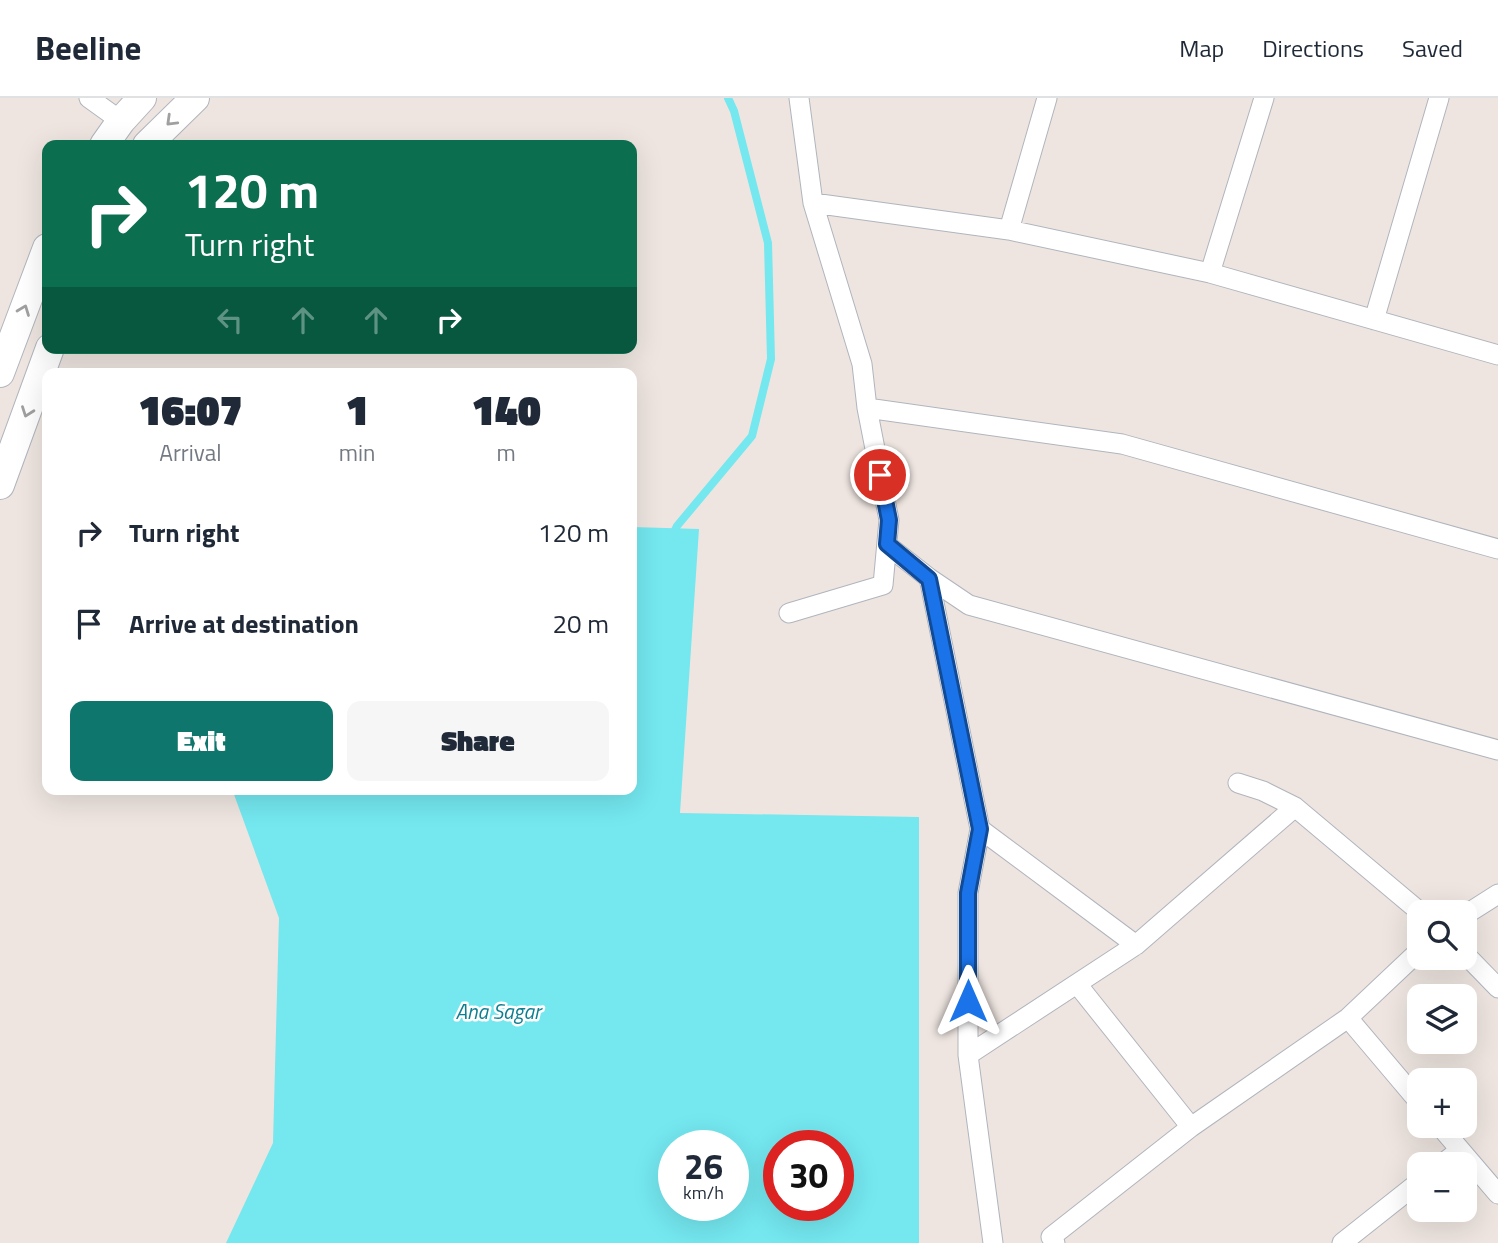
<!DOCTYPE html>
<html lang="en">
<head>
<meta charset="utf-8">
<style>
	:root { --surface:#fff; --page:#f6f6f7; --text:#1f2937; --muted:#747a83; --line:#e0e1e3; --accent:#0f766e }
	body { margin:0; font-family:"Titillium Web",sans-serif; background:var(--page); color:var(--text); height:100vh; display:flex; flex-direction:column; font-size:26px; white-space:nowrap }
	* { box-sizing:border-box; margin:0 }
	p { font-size:23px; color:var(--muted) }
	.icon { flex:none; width:38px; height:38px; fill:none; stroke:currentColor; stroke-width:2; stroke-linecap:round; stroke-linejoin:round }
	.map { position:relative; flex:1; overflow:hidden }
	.drawer { position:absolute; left:42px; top:270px; width:595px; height:427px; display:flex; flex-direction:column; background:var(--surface); border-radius:14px; box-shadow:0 7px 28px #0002 }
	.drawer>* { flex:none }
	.guide { position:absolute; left:42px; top:42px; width:595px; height:214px; border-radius:14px; box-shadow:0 7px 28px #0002; background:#0b6e4f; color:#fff; overflow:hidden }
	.controls { position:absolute; left:1407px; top:802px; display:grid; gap:14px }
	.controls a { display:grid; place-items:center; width:70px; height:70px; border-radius:14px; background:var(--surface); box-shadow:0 7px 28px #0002; font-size:35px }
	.speed { position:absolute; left:658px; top:1032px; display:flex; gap:14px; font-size:35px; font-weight:700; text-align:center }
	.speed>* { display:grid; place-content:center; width:91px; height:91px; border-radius:50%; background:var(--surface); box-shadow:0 7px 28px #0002; line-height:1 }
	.speed small { font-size:18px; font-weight:400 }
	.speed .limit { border:10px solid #d22; background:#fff; color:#111 }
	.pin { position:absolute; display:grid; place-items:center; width:60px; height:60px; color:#fff; margin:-30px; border:4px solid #fff; border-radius:50%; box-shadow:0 2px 7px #0007 }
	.me { position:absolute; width:77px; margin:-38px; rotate:0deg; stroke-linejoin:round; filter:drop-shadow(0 0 5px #0008) }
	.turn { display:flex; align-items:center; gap:24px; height:147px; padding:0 28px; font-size:32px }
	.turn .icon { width:91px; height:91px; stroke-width:2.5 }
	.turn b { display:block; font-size:49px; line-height:60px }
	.lanes { display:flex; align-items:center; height:66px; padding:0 28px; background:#0003; justify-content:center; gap:35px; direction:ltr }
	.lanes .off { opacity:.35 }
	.eta { display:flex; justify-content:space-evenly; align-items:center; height:119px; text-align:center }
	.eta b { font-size:42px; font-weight:800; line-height:49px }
	.button { display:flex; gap:14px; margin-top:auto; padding:14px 28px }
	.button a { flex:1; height:80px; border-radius:14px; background:var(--accent); color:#fff; font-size:28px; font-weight:800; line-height:80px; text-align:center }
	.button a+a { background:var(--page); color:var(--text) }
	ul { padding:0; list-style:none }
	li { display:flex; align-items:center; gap:21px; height:91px; padding:0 28px }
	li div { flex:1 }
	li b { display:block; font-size:26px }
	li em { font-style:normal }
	header { display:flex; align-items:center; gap:42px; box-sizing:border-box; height:98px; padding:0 35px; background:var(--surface); border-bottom:2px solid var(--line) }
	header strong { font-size:33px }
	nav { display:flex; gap:38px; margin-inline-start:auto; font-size:24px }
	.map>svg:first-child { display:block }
	.water { fill:#74e7ef; fill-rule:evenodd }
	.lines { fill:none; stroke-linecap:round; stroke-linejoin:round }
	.stream { stroke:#74e7ef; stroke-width:8 }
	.street-casing { stroke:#b0b5bd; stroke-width:21 }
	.secondary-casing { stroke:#b0b5bd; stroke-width:30 }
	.street { stroke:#fff; stroke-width:19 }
	.secondary { stroke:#fff; stroke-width:28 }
	.oneway { stroke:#a0a0a0 }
	.route-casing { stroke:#114b97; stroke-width:18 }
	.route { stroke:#1a73e8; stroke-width:12 }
	.labels { text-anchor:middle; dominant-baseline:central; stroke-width:5; stroke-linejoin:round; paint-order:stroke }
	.water-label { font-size:21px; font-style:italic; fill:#0e7f91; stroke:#fff }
</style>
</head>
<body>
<header>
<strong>Beeline</strong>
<nav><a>Map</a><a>Directions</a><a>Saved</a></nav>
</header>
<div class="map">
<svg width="1498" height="1145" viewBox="0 0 1498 1145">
	<rect width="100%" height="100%" fill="#eee5e0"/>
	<path class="water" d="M632,429L699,431L680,715L919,719V1145H226L273,1045L279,820L232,691H632ZM674,1048H733V1108H674ZM838,1048V1108H779V1048Z"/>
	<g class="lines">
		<path class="stream" d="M671,440L677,428L752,338L771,261L768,145L734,13L728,0"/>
		<defs>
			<path id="street" d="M89,0L121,23
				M813,105L1009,132L1210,175L1498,257
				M1009,132L1047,0
				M1210,175L1264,0
				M1374,222L1439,0
				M867,310L1122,346L1498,451
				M887,447L929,480L969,507L1498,652
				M929,480L980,731L1136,847
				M789,515L883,487L889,422L867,310L862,266L813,105L799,0
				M1238,685L1263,693L1295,709L1420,814
				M980,731L968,795V957L993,1145
				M1465,817L1498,796
				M1465,856L1498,890
				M1077,886L1191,1029
				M1348,920L1419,1004
				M968,957L1136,847L1295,709
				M1439,1027L1498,1096
				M1442,1066L1460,1052
				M1055,1145L1051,1139L1191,1029L1348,920L1419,853
				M1342,1145L1419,1084"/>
			<path id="secondary" d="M104,47L121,23L142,0
				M147,47L195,0
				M0,275L47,150
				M0,387L50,250"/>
		</defs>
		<use href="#street" class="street-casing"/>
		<use href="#secondary" class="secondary-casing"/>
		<use href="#street" class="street"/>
		<use href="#secondary" class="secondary"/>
	</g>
	<defs><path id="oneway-chevron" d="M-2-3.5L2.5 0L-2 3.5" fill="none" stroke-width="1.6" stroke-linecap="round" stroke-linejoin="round" transform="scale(1.75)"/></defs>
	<g class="oneway">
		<use href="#oneway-chevron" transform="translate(171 23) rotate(136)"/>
		<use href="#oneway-chevron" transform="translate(24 212) rotate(-69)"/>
		<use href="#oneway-chevron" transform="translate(27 314) rotate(110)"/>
	</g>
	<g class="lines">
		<defs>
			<path id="route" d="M880,377L889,422L887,446L929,481L980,731L968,795V903"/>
		</defs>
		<use href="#route" class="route-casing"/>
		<use href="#route" class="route"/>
	</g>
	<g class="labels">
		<g class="water-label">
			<text x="498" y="913">Ana Sagar</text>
		</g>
	</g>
</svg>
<div class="controls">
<a><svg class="icon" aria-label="search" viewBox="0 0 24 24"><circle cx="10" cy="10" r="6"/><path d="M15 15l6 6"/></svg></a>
<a><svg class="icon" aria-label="layers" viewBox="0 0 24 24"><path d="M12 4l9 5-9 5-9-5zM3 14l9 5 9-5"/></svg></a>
<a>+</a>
<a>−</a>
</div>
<div class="speed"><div>26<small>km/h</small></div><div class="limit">30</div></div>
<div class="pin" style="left:880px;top:377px;background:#d93025"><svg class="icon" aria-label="arrive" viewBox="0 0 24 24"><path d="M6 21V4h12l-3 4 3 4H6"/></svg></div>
<svg class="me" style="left:968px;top:903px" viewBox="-20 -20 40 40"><path d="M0-17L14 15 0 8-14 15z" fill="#1a73e8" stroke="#fff" stroke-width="4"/></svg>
<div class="guide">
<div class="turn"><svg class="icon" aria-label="right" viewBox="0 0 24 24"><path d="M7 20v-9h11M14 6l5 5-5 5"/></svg><div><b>120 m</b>Turn right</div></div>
<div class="lanes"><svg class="icon off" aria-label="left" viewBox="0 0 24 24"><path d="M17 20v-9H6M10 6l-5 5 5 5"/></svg><svg class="icon off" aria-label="ahead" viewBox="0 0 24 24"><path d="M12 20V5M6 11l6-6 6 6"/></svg><svg class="icon off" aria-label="ahead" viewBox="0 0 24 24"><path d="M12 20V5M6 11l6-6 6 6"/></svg><svg class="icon" aria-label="right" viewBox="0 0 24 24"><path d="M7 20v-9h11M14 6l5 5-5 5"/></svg></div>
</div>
<section class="drawer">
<div class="eta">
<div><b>16:07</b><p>Arrival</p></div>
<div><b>1</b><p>min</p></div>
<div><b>140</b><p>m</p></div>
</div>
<ul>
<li><svg class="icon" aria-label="right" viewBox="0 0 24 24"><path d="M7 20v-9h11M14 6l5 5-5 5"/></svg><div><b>Turn right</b></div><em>120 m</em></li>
<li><svg class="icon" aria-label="arrive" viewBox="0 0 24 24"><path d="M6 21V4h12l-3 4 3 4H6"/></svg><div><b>Arrive at destination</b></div><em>20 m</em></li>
</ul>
<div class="button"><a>Exit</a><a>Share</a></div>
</section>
</div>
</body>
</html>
